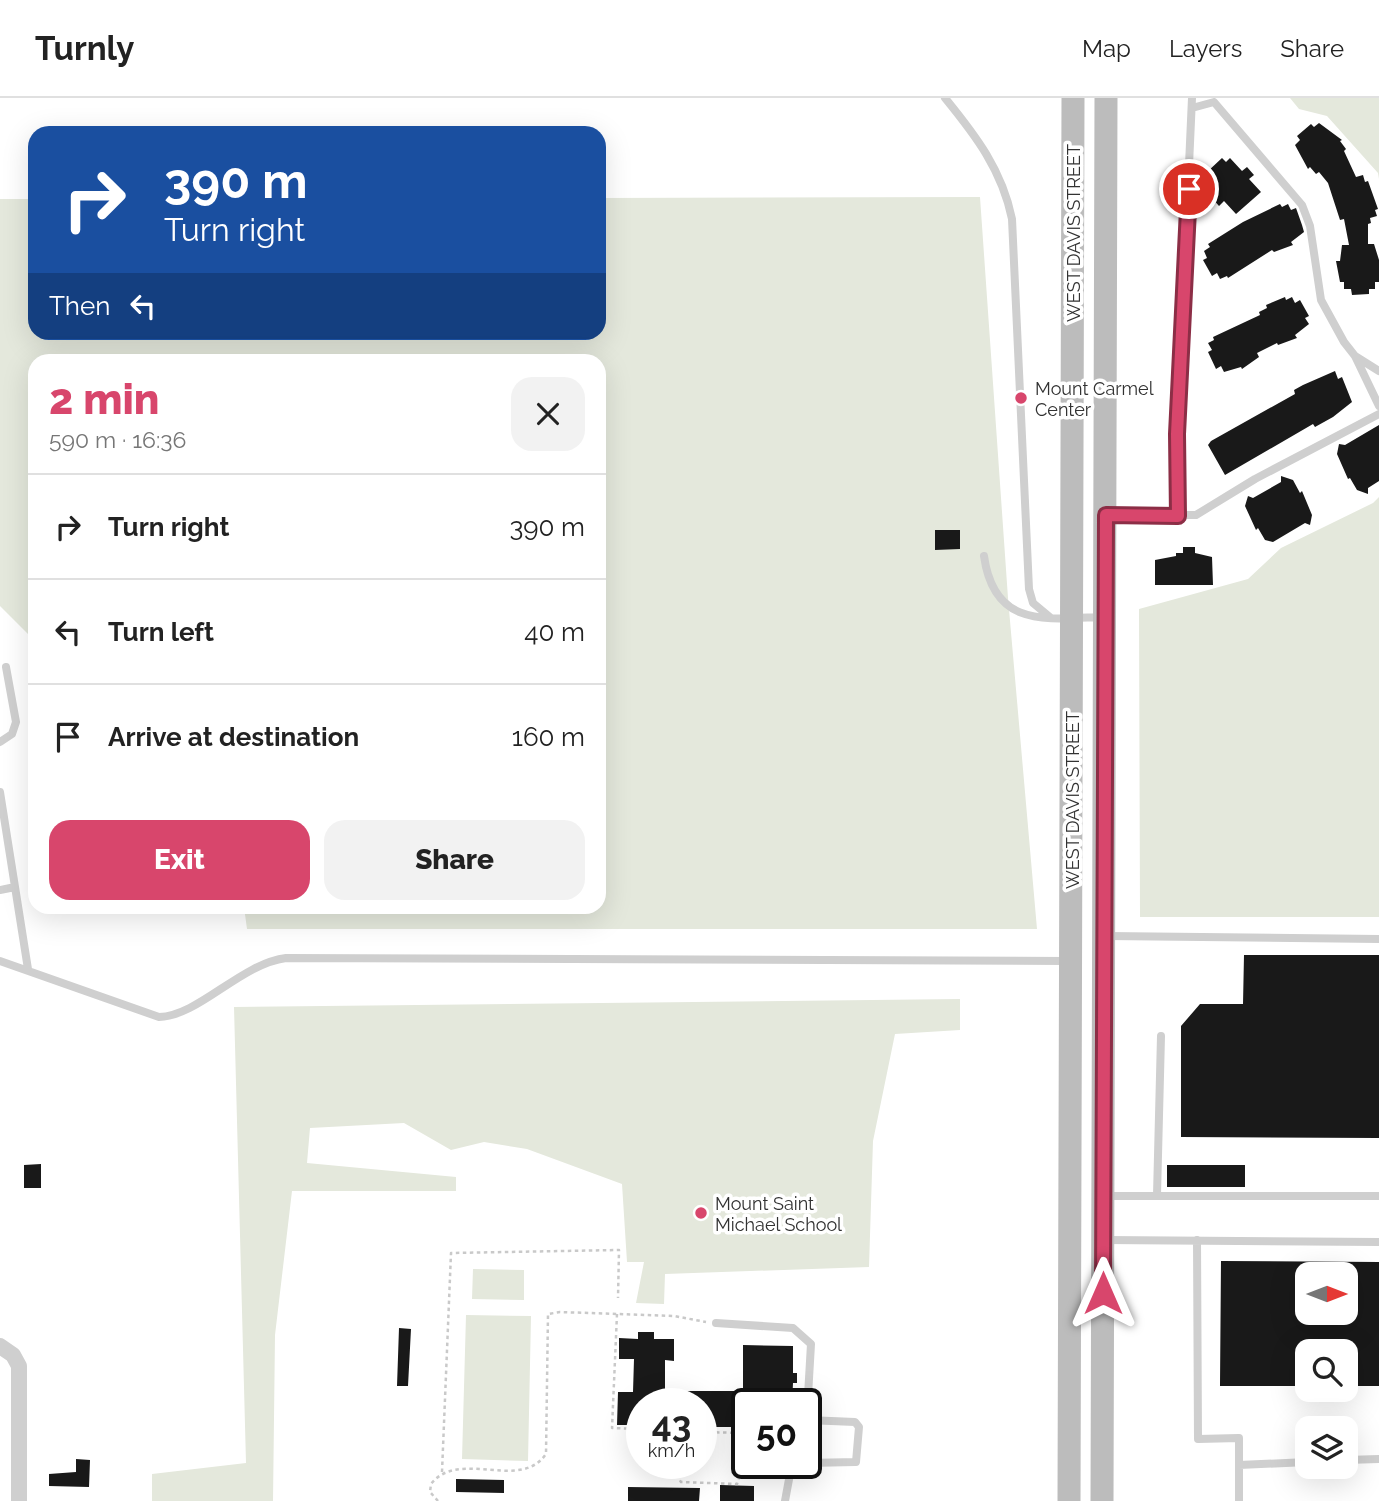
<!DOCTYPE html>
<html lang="en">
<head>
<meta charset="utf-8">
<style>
	:root { --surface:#fff; --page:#f2f2f2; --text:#222; --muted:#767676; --line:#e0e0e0; --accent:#d8466c }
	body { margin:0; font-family:Raleway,sans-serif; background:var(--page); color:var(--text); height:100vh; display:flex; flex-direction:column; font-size:26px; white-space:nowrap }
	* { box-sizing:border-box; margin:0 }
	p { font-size:23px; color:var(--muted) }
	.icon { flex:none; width:38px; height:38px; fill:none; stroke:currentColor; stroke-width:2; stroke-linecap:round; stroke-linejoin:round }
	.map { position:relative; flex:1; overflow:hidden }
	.panel { position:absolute; left:28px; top:256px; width:578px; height:560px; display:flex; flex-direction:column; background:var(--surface); border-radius:21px; box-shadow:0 7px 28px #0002 }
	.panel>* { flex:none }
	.guide { position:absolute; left:28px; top:28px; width:578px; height:214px; border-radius:21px; box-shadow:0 7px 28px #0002; background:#1a4fa0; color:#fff; overflow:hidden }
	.needle { width:46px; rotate:90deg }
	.buttons { position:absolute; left:1295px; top:1164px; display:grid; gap:14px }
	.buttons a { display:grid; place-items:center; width:63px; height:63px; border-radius:14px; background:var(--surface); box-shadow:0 7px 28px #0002; font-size:35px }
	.speed { position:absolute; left:626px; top:1290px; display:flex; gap:14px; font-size:35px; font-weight:700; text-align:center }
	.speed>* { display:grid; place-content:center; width:91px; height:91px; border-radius:50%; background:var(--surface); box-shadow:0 7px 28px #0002; line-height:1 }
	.speed small { font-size:18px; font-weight:400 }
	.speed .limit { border:4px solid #111; border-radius:10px; background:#fff; color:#111 }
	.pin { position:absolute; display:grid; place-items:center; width:60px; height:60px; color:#fff; margin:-30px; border:4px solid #fff; border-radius:50%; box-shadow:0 2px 7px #0007 }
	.me { position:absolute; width:77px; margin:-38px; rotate:0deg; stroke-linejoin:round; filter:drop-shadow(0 0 5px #0008) }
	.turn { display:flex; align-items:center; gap:24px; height:147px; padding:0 21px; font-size:32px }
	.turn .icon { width:91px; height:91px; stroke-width:2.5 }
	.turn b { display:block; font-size:49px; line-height:60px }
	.then { display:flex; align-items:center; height:66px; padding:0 21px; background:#0003; gap:14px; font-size:26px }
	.round { display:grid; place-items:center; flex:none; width:74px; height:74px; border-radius:21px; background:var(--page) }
	.overview { display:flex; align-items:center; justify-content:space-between; height:119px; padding:0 21px }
	h1 { font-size:42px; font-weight:800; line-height:52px; color:var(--accent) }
	.action { display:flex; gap:14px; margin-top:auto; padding:14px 21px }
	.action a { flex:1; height:80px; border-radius:21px; background:var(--accent); color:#fff; font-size:28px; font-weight:800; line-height:80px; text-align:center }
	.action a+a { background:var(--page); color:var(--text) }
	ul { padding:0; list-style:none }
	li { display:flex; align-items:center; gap:21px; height:105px; padding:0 21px; border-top:2px solid var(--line) }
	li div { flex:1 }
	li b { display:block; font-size:26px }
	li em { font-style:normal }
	header { display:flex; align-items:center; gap:42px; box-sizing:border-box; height:98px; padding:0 35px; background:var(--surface); border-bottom:2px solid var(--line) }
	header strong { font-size:33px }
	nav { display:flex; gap:38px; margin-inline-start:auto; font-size:24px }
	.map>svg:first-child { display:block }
	.green { fill:#e4e8dc }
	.building { fill:#191919; fill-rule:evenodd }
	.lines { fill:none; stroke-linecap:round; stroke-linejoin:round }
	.path { stroke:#c9c9c9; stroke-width:2.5; stroke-dasharray:3.5 3.5; stroke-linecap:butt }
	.lane { stroke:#cfcfcf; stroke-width:8 }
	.street { stroke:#cfcfcf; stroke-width:16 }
	.secondary { stroke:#bcbcbc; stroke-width:23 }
	.route-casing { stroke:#8c2e46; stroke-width:18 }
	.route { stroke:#d8466c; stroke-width:12 }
	.poi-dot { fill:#d8466c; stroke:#fff; stroke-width:2.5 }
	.labels { text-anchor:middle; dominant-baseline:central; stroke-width:7; stroke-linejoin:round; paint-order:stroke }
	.street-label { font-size:18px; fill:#323232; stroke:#fff }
	.poi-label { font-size:18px; fill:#323232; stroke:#fff; text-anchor:start }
</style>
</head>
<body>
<header>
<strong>Turnly</strong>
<nav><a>Map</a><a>Layers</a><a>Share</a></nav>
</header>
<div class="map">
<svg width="1379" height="1403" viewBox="0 0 1379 1403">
	<rect width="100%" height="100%" fill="#fff"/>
	<path class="green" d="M1290,0H1379V81L1378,75L1327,18L1299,11Z
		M980,99L1008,500L1037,831H247L244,809L598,808V262H35V543L0,508V101H35V234H598L599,100Z
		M1379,399V819H1140L1139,511L1248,481L1281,450L1373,405Z
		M960,901V932L895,936L873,1043L869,1169L665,1176L664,1206L636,1205L644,1164H627L622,1086L527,1051L484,1044L451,1052L404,1025L310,1030L307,1065L456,1079V1093H292L275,1237L273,1403H152V1376L246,1365L234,909Z
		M473,1171L524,1172V1202L472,1201Z
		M466,1217L531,1218L528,1363L462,1361Z"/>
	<path class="building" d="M1319,25L1342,42L1340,43L1346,51L1344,53L1356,79L1363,77L1365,84L1368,83L1378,111L1375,112L1377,118L1370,120L1371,125L1368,126V146H1374L1379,162V184H1375V191H1369V196L1352,197L1351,191H1344V184H1340L1336,163H1340L1342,147H1349L1344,121L1340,122L1328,85L1319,74L1316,76L1310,69L1308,71L1295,47L1300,42L1297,38L1311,26L1314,29Z
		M1222,60L1226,64L1230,60L1242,73L1247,69L1254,77L1249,81L1261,94L1236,116L1224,103L1219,108L1212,100L1218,95L1206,82L1210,78L1207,74Z
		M1280,106L1282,109L1288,106L1291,112L1296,110L1302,127L1304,134L1291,144L1293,147L1274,154L1272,152L1228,180L1227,178L1220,181L1217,175L1212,178L1203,162L1207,160L1204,153L1210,149L1208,146L1243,124Z
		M1285,199L1286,202L1292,199L1295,205L1300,202L1309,218L1305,220L1309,226L1295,237L1297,240L1278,247L1277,245L1257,255L1259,259L1242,271L1241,269L1224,274L1221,268L1216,271L1208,254L1212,252L1208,245L1214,242L1213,239L1260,217L1259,214L1267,210L1266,207Z
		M1335,273L1338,281L1342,279L1352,304L1333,319L1315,329L1313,326L1225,377L1208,347L1211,343L1295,296L1294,292L1303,287Z
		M1379,327V383L1368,390V396L1357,392L1350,380L1348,381L1337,356L1339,346L1345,347Z
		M1281,378L1293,382L1300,395L1302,393L1312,417L1310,427L1305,425L1273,444L1265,442L1258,430L1256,432L1245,408L1248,398L1253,400L1281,384Z
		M935,432H960V451L935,452Z
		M1183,449H1195V455L1212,459L1213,487H1155V462L1176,458V455H1183Z
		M1244,857H1379V1040L1181,1039V928L1200,906H1243Z
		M41,1066V1090H24V1067Z
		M1167,1067H1245V1089H1167Z
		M1221,1163L1379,1164V1288H1346V1253H1307V1288H1220ZM1307,1176H1346V1214H1307Z
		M399,1230L411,1231L408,1288H397Z
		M638,1234H654V1241H674V1263L665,1262V1293H743V1247L793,1248V1275H797V1285H793L792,1306H747V1329H702V1306H642V1327H617L618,1294H633L634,1261H619V1240L638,1241Z
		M76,1361L90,1362L89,1389L49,1388V1376L76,1374Z
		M456,1381L504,1382V1395L456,1394Z
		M720,1387L754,1388V1403H720Z
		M628,1389L700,1390L699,1403H628Z"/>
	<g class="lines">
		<path class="path" d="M617,1216L612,1330L642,1331
			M702,1334L746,1335
			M668,1365L681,1384L737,1386L747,1355
			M442,1374L451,1155L619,1152L618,1200
			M438,1403L430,1394L431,1386C459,1350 520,1394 546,1356L548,1216L560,1214L674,1218L706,1224"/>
		<path class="lane" d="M945,0C976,38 1002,72 1012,121L1029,491L1033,505L1051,520
			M1192,10L1214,4L1302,107L1310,128L1321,202L1344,244L1355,258L1379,308
			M1355,258L1379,273
			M1109,417H1196L1255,381L1379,316
			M1178,418L1177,336L1192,0
			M984,458C994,530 1045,521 1102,519
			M0,644L12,636L16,624L6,569
			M0,694L28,871
			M0,792L15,789
			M1107,838L1379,841
			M0,863L159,919C199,918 240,866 286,860L1068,863
			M1157,1097L1161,938
			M1105,1098H1379
			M1105,1142L1379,1144
			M1197,1142L1198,1341L1239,1340V1367
			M716,1225L793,1230L811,1246L807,1315
			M807,1322L855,1324L859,1329L856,1364L807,1365
			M1346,1362L1379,1361
			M785,1403L792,1365
			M1239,1403V1367L1307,1364"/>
		<path class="street" d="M0,1248L13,1257L19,1268V1403"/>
		<path class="secondary" d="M1069,1403L1073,0
			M1102,1403L1106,0"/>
	</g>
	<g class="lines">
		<defs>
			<path id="route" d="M1103,1195L1106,417L1178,418L1177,336L1189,91"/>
		</defs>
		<use href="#route" class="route-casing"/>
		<use href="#route" class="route"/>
	</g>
	<g class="poi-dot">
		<circle cx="1021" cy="300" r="7"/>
		<circle cx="701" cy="1115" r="7"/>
	</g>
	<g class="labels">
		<g class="street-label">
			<text transform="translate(1073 135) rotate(-90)">WEST DAVIS STREET</text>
			<text transform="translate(1072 702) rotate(-90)">WEST DAVIS STREET</text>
		</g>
		<g class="poi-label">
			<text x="1035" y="290">Mount Carmel<tspan x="1035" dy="21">Center</tspan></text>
			<text x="715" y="1105">Mount Saint<tspan x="715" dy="21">Michael School</tspan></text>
		</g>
	</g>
</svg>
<div class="buttons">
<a><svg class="needle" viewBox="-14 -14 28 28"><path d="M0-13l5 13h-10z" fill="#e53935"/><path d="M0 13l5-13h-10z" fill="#767676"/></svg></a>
<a><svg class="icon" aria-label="search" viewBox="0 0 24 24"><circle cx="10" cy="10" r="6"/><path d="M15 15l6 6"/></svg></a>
<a><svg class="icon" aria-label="layers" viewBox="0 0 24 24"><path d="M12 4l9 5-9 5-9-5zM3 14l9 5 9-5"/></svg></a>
</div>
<div class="speed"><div>43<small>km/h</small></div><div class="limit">50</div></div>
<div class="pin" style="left:1189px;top:91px;background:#d93025"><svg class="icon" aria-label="arrive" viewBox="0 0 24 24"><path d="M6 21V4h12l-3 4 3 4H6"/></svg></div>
<svg class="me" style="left:1103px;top:1195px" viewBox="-20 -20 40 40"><path d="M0-17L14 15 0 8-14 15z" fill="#d8466c" stroke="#fff" stroke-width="4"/></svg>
<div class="guide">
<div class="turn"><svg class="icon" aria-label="right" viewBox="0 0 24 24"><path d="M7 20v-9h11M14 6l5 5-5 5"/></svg><div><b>390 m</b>Turn right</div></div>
<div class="then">Then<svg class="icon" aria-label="left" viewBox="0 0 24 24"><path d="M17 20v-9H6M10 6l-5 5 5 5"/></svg></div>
</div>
<section class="panel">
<div class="overview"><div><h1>2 min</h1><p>590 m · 16:36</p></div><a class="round"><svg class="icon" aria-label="close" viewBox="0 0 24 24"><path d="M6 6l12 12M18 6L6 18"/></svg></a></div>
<ul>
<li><svg class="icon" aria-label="right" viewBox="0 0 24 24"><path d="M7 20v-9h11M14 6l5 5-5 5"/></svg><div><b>Turn right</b></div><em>390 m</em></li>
<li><svg class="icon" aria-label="left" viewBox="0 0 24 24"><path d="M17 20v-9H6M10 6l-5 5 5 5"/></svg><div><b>Turn left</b></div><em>40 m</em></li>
<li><svg class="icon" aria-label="arrive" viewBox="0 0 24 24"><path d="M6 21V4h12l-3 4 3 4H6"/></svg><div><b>Arrive at destination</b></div><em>160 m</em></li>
</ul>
<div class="action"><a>Exit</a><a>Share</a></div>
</section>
</div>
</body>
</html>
